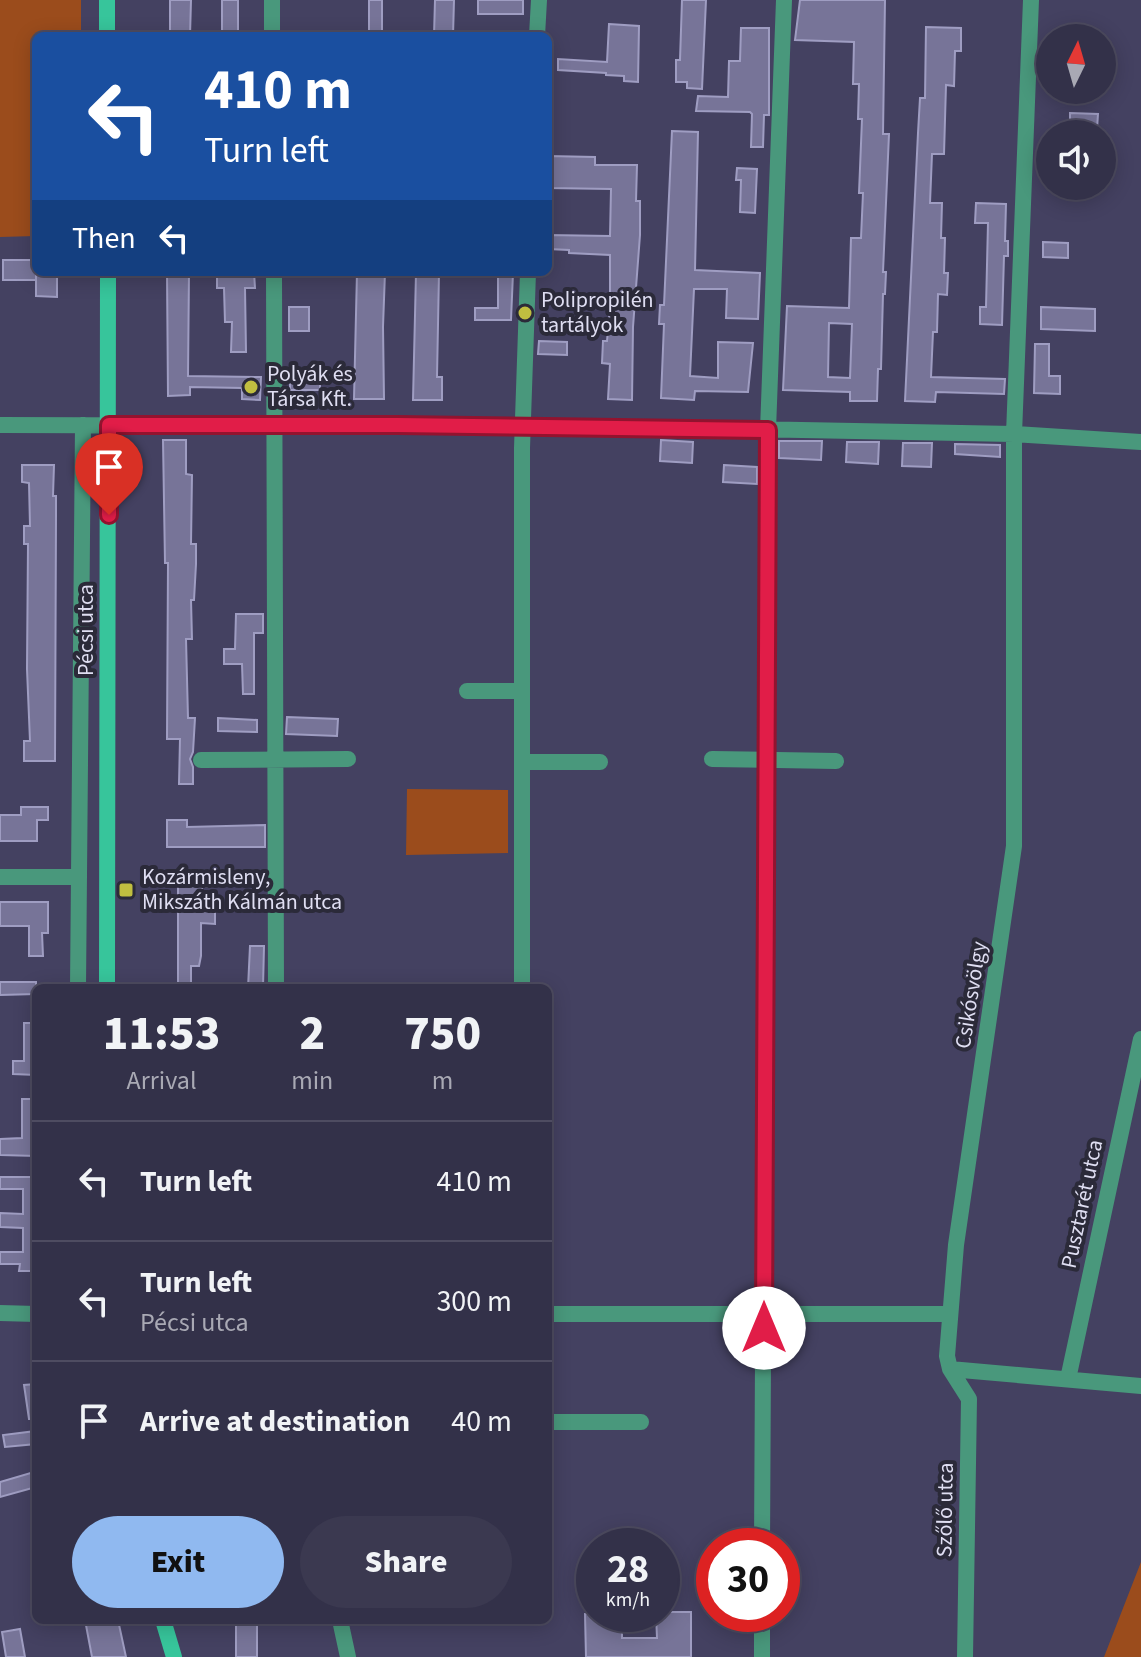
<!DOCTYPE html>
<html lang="en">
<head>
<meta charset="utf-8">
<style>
	:root { --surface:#333149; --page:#3b3950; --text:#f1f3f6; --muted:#a9a9b4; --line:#4e4c61; --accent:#90b9f0 }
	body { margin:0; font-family:"Source Sans 3",sans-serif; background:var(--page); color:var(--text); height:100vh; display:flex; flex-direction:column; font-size:30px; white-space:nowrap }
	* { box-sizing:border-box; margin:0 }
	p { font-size:26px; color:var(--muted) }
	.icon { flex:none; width:44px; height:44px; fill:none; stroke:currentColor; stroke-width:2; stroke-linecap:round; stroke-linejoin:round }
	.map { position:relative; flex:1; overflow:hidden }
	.panel { position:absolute; left:32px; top:984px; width:520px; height:640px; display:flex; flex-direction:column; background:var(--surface); border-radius:12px; box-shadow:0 4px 20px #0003,0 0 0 2px var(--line) }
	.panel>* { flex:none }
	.top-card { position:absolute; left:32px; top:32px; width:520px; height:244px; border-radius:12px; box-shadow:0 4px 20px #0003,0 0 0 2px var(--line); background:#1a4fa0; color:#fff; overflow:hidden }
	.needle { width:52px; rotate:5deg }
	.controls { position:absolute; left:1036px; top:24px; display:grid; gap:16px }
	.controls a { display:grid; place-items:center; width:80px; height:80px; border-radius:50%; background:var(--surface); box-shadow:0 4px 20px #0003,0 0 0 2px var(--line); font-size:40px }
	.speed { position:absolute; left:576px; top:1528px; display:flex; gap:16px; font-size:40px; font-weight:700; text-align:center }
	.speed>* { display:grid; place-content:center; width:104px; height:104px; border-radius:50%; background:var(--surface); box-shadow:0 4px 20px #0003,0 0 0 2px var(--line); line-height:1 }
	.speed small { font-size:20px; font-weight:400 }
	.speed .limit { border:12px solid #d22; background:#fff; color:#111 }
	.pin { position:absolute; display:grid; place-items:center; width:68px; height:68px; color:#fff; margin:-82px -34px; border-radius:50% 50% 50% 0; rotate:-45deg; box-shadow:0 0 8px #0007 }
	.pin .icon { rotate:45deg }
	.me { position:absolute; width:88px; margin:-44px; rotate:0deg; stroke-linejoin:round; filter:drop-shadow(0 0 6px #0008) }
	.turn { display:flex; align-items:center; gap:28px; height:168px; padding:0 40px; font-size:36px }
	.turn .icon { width:104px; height:104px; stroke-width:2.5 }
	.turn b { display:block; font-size:56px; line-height:68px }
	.then { display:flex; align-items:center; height:76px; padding:0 40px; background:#0003; gap:16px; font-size:30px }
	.eta { display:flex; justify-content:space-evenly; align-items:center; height:136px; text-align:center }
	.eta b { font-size:48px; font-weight:800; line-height:56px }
	.primary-button { display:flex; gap:16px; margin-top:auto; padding:16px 40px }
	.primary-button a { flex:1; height:92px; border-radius:48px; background:var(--accent); color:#111; font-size:32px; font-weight:800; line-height:92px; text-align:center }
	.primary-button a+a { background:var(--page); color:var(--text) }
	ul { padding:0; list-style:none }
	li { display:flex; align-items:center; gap:24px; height:120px; padding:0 40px; border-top:2px solid var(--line) }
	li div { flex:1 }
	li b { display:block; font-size:30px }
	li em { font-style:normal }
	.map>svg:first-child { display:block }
	.green { fill:#9b4c1c }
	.building { fill:#777498; stroke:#9f9dc2; stroke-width:2; fill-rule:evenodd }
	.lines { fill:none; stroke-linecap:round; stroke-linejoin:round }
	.street { stroke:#49987c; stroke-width:16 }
	.secondary { stroke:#37c59b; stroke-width:16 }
	.route-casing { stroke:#92132f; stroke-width:20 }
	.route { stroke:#e11d48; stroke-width:14 }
	.poi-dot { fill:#c0be40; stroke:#2b2a39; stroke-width:3 }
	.labels { text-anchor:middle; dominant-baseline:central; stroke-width:8; stroke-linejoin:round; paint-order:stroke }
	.poi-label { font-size:22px; fill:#dfdef2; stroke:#2b2a39; text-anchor:start }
	.street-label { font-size:22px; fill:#dfdef2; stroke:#2b2a39 }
</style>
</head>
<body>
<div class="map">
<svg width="1141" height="1657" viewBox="0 0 1141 1657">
	<rect width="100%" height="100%" fill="#444161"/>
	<path class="green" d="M0,0H81V36H36V236L0,237Z
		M407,789L508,790V853L406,855Z
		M1141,1562V1657H1104Z"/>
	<path class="building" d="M170,0H191L190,36H170Z
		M222,0H238V36H222Z
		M369,0H382V36H369Z
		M435,0H454L453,36H434Z
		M478,0H523V14H478Z
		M682,0H706L702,89L687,88V82H676V60H680Z
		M800,0H885L883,134H889L883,272H886L885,294H883L881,369H878L877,401H850V392L783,390L787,306L849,308L851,238H861L863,193H859L862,119H858L859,84H853L854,42L795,40ZM829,323L852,324L850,378L828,377Z
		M609,24L639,26L638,82L624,81V76L606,75V73L558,70V59L607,62Z
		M926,27L961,28V51H955L954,86L946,85L944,154H932L930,203H942L941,238H945L944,273H948L947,295L938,294L937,332H933L931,377L1005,379L1004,394L936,392L935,402L905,401L918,133L920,98H925Z
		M741,28H769V115H764L763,147H751L752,114L750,112L696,111L698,96L728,97L729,61H740Z
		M1070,113L1098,114L1097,129H1093V134H1076V128H1070Z
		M672,131L698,132L695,270L760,273L758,319L726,318L727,289H694L690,376L718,378V342L753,343L748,392L695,391L694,400L661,398L664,324H659L660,305H664Z
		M548,156L595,157V165H637L636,201H640V235L633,327L632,400L608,399L610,364L602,363L603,341H607L610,306V255L569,253V250L548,249V235L610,236L611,189L548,188Z
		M737,168L757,169L755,213L740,212L741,180H736Z
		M976,203L1006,204L1005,241H1008V256H1004L1002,325L980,324V307H986L988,223H975Z
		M1043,242L1068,243V258L1043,257Z
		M3,260H36V280H3Z
		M36,272H57V297L36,296Z
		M167,272H189L188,376L261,377L260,400L242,399V388L190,387V395L168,396Z
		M217,272H254L255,288H245L246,352H231L232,322H225L224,288H217Z
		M357,272H385L383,327L384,399H354Z
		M416,273H439L437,377H442V400H413Z
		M498,273H513L511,320H475V308H498Z
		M289,307H309V331H289Z
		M1041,307L1095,309V331L1041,329Z
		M539,341L567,342V355L538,354Z
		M1035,344H1049V376H1060V394L1034,393Z
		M290,377H320V390H290Z
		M163,440H186V474L192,475L191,544H196V564L194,600H191L192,639H186L188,718H195L193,752L190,759L193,767V784H179L180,739H167L168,563H165Z
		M661,440L693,442L692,463L660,461Z
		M779,441H822L821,460L779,458Z
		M847,442H879L878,464L846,462Z
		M903,443H932L931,467L902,466Z
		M955,444L1000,445V457L955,454Z
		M22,465H54L53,496H56V516L55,761H24V741H30L27,669L28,544H24V526H30L29,483L22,482Z
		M724,465L757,467V484L723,482Z
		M236,614H263V633H254V694H243L242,664H224V649H235Z
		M287,717L338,719L337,736L286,734Z
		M218,718L257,720V732L218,731Z
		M21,807H48V820H37V841H0V815H21Z
		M167,820H187V827L265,825V847H167Z
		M178,875L214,876V887H202V911H215V924L201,923V956L199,966H191V988H178Z
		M0,902H48V933H42L43,956H29V926H0Z
		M250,946H264L263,988H248Z
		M0,982H36V994L0,995Z
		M24,1023H36V1075L13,1074V1061H24Z
		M22,1099H36V1156L0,1155V1139L22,1138Z
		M0,1177H36V1271H19L20,1264H0V1252H23V1228L0,1227V1213L23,1214V1189H0Z
		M36,1384V1419H29L24,1385Z
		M36,1431V1444L5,1447L3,1435Z
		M34,1472L36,1487L0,1497V1482Z
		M662,1612H691V1657H586L585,1614H622V1638H657L656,1614Z
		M85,1620H118L126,1657H92Z
		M236,1620H257V1657H236Z
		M20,1629L25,1657H6L2,1632Z"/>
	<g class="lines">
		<path class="street" d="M272,0V36
			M537,36L539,0
			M274,272L276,988
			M0,425L644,427L1014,434L1141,442
			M467,691H522
			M712,759L836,761
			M201,760L348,759
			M522,762H600
			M0,877H79
			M78,988L83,425
			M522,988V448L528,272
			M0,1313L36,1314
			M548,1314H950
			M950,1369L1141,1386
			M1068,1379L1141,1039
			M548,1422H641
			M762,1546L768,430L784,0
			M762,1614V1657
			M340,1620L348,1657
			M965,1657L969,1399L950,1369L947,1356L956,1245L1014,846V434L1031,0"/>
		<path class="secondary" d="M107,36V0
			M107,988L108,272
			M163,1620L174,1657"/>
	</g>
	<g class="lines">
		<defs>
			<path id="route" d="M109,515V425H398L768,430L764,1328"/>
		</defs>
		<use href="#route" class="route-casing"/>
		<use href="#route" class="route"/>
	</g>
	<g class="poi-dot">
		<circle cx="525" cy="313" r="8"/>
		<circle cx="251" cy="387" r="8"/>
		<rect x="118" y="882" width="16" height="16" rx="4"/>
	</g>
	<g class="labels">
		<g class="poi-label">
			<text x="541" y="300">Polipropilén<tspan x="541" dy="25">tartályok</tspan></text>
			<text x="267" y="374">Polyák és<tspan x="267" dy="25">Társa Kft.</tspan></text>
			<text x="142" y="877">Kozármisleny,<tspan x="142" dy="25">Mikszáth Kálmán utca</tspan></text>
		</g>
		<g class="street-label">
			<text transform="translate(86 630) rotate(-90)">Pécsi utca</text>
			<text transform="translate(971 995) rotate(-81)">Csikósvölgy</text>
			<text transform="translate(1082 1204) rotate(-78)">Pusztarét utca</text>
			<text transform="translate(945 1510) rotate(-89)">Szőlő utca</text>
		</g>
	</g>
</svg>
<div class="controls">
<a><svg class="needle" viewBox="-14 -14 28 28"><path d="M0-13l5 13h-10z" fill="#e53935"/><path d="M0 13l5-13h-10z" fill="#a9a9b4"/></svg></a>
<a><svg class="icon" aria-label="sound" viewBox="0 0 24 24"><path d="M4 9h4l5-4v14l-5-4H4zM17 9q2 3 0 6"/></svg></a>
</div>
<div class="speed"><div>28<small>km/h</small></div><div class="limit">30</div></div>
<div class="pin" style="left:109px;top:515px;background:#d93025"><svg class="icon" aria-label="arrive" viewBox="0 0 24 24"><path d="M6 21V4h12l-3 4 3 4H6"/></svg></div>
<svg class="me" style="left:764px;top:1328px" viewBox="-20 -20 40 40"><circle r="19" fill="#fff"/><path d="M0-13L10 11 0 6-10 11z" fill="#e11d48"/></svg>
<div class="top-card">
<div class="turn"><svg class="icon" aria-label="left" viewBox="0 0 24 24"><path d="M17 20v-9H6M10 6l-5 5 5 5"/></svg><div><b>410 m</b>Turn left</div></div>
<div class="then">Then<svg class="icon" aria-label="left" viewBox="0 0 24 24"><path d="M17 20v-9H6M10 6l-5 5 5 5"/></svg></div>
</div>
<section class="panel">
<div class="eta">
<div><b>11:53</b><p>Arrival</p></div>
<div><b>2</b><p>min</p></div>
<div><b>750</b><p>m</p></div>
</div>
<ul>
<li><svg class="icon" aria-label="left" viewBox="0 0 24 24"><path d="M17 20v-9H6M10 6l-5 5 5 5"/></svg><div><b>Turn left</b></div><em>410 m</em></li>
<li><svg class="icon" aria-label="left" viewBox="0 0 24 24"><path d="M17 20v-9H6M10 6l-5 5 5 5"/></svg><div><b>Turn left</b><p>Pécsi utca</p></div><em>300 m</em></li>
<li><svg class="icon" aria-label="arrive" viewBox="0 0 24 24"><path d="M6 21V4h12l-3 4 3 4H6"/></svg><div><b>Arrive at destination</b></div><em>40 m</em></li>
</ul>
<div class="primary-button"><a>Exit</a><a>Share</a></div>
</section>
</div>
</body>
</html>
